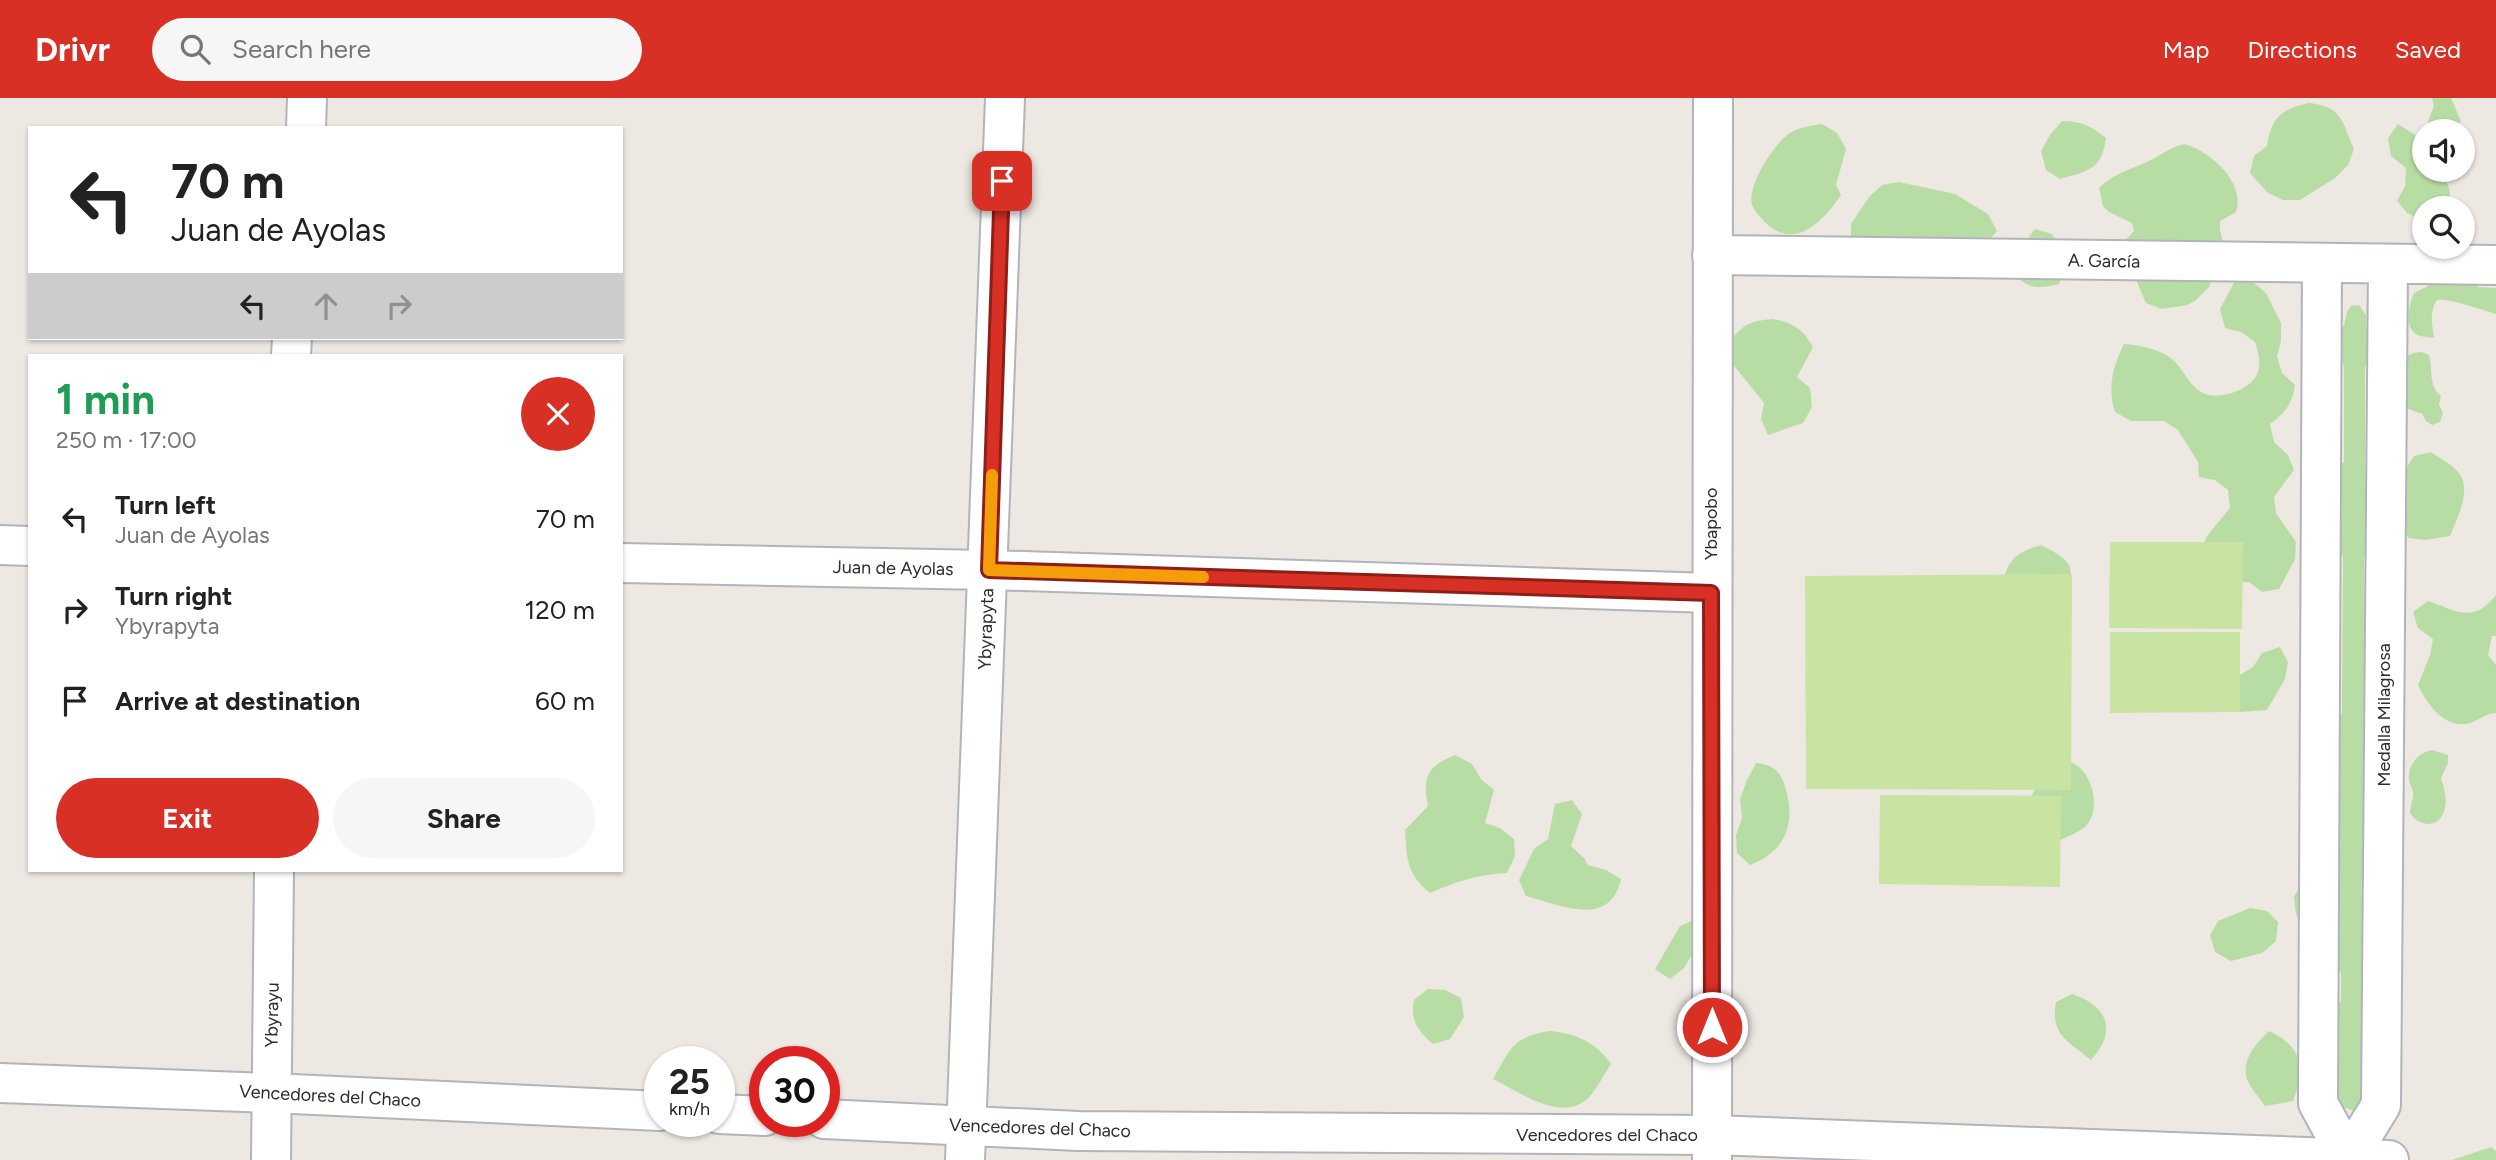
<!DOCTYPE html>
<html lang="en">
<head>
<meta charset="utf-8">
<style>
	:root { --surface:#fff; --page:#f6f6f6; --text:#222; --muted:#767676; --accent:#d93025 }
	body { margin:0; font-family:Figtree,sans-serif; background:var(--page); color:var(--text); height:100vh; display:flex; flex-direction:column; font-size:26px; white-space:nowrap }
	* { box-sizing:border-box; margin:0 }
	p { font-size:23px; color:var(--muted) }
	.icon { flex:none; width:38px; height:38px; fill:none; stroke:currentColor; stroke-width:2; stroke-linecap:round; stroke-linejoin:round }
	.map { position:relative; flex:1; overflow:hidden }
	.side { position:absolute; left:28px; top:256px; width:595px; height:518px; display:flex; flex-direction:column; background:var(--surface); border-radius:0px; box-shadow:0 2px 5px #0004 }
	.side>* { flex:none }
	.guide { position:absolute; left:28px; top:28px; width:595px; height:214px; border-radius:0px; box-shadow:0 2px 5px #0004; background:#fff; color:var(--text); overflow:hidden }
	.fabs { position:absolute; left:2412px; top:21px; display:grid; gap:14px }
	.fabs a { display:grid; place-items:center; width:63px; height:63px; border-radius:50%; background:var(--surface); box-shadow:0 2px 5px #0004; font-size:35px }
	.speed { position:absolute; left:644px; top:948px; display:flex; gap:14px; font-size:35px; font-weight:700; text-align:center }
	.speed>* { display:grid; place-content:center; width:91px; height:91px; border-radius:50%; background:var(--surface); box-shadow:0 2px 5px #0004; line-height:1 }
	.speed small { font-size:18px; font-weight:400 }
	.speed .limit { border:10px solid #d22; background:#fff; color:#111 }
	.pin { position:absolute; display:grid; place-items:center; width:60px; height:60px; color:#fff; margin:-30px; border-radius:14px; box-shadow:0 4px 10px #0006 }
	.me { position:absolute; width:77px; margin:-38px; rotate:0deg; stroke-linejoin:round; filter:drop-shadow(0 0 5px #0008) }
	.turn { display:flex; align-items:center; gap:24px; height:147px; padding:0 28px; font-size:32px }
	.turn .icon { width:91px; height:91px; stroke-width:2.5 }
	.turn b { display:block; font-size:49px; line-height:60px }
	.lanes { display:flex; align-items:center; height:66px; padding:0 28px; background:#0003; justify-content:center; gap:35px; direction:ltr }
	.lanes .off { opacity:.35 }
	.round { display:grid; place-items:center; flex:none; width:74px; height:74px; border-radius:37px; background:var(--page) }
	.summary { display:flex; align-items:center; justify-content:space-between; height:119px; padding:0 28px }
	h1 { font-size:42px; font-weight:700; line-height:52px; color:#1e9e55 }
	.button { display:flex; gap:14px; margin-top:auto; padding:14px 28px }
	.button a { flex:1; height:80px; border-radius:42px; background:var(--accent); color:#fff; font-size:28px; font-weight:700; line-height:80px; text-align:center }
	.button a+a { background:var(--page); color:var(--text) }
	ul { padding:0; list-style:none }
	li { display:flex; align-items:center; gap:21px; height:91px; padding:0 28px }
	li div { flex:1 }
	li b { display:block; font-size:26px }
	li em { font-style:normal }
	header { display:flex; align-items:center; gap:42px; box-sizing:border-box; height:98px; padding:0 35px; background:var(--accent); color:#fff }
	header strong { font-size:33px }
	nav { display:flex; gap:38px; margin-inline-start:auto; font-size:24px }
	.search { width:490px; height:63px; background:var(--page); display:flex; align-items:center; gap:18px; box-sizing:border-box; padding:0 24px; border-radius:38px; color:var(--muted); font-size:26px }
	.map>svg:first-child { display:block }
	.green { fill:#b8dda4 }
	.pitch { fill:#c8e3a2 }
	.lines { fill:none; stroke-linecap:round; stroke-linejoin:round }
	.minor-casing { stroke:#b2b4bc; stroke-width:42 }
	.tertiary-casing { stroke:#b2b4bc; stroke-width:42 }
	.minor { stroke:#fff; stroke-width:38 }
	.tertiary { stroke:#fff; stroke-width:38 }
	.route-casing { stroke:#8d1f18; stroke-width:18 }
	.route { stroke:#d93025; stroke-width:12 }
	.slow { stroke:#f59e0b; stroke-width:12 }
	.labels { text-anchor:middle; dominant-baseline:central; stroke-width:5; stroke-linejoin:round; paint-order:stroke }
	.street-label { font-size:18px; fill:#2d2d2d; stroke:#fff }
</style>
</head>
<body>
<header>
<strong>Drivr</strong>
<div class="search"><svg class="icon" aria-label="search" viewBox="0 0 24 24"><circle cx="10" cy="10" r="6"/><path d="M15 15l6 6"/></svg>Search here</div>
<nav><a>Map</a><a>Directions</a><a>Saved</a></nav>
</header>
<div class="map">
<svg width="2496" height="1062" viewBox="0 0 2496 1062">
	<rect width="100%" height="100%" fill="#ede8e2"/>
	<path class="green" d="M2432,0H2451L2461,23L2456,33H2431L2428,23L2434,8Z
		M2309,5C2343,9 2341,22 2354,51L2348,67L2335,80L2300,102H2283L2268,95L2250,75L2254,58L2267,48C2271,20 2282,10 2309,5Z
		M2062,23C2081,23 2091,28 2106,40C2102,72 2088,73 2060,81L2046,72L2041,53L2050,37Z
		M1822,26L1837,35L1846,51L1836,87L1841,97C1823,124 1793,155 1763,122C1760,118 1755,114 1753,109C1744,91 1775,44 1790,35C1800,29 1810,28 1822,26Z
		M2398,26L2414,36L2424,56V72H2438C2449,84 2453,95 2447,110H2424V123L2407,115L2397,103L2405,88L2406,70L2391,58L2388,40Z
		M2184,46C2210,53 2246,84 2236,114L2220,123V132L2224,148L2209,189L2195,203L2187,207L2162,211L2146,205L2121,147L2134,133L2132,125L2109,114L2103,108L2099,90C2115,74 2134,71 2153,61C2164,55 2171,49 2184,46Z
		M1899,84L1955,96L1988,116L1997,133L1965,169L1851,145V126L1869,99L1882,87Z
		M2035,131L2052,136C2066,155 2067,164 2059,186C2043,190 2030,192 2018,180L2023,147Z
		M2464,180L2479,189L2496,190V216C2481,212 2450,200 2437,202C2429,214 2432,226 2434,240C2428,239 2420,239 2416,236C2404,229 2409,206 2414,195L2436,184Z
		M2236,181L2253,184L2266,195L2281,225V243L2277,259L2282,275L2295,287C2292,306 2285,315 2270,326L2274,344L2288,357L2294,372L2274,399L2276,415L2296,444L2295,461L2279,491L2262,494L2249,484L2213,485L2200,453L2207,438L2230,410L2228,392L2215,382L2199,379L2198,364L2178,332L2164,323H2131L2115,314C2107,290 2113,268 2124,246C2140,247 2164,252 2175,264C2187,276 2191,293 2209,297C2224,300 2251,291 2257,276C2262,265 2258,254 2255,244L2241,234L2225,230L2220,211Z
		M2359,207L2366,217V228L2375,234L2374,253L2365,269V370L2371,381C2369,392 2365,404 2365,415C2364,431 2378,444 2364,458V620L2367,622L2368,756C2360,777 2359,805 2367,825L2362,839V910L2367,921L2365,992L2359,1009L2354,1013L2343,1009L2340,1002L2329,998V914L2341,904V874L2304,851V833L2296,816L2294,799L2313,763L2333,619L2342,616L2343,458L2329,450L2336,369L2344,364V268L2334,248C2336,241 2339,237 2342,231C2347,223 2344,216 2351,208Z
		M1773,221C1793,225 1803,231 1813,249L1797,279L1810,290L1812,309L1803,325L1768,337L1761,321L1764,305L1732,265L1728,247C1741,227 1749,223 1773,221Z
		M2422,254L2429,257C2433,272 2428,287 2441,298L2439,307L2443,315L2440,324L2432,327L2426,323L2422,316L2406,310L2405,259L2413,255Z
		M2431,354C2439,360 2452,366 2458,374C2473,392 2457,420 2450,438L2425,442L2408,440L2403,423L2407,407L2400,390L2404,374L2414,358Z
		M2041,447C2082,467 2073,474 2059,510L2003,482C2010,459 2018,454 2041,447Z
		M2496,497V538H2492L2488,557L2496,567V615C2484,616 2480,622 2470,625C2445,632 2427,606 2418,587L2430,557L2433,541L2418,530L2413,514L2428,503C2457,513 2473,526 2496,497Z
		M2280,549L2288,564L2285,581L2267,612L2240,614L2226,603L2238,578L2253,569L2262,555Z
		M2433,652L2448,657V665L2441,680C2444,690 2448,702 2444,713C2439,731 2419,729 2410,715C2410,708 2414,701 2413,694C2412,688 2408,684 2409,678C2409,664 2421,653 2433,652Z
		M1455,657L1472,666L1481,681L1494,692L1485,725L1500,730L1514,741L1515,758L1507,775C1479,776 1455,784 1430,795C1406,775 1407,761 1405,732L1428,708C1422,679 1427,668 1455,657Z
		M2057,662C2061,663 2069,663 2073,665C2092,675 2100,706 2089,724C2084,733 2066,739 2056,744L2026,709L2043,676Z
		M1756,665C1775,667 1781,674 1786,692C1796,726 1785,754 1750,767L1737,755L1736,737L1742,720L1740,701L1747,682Z
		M1572,702L1582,716L1571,748L1585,761L1587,767L1606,772L1621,781C1610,831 1561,807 1526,798L1519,782L1534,751L1548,741L1555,706Z
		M2250,810L2267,813L2278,824L2276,843L2262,855L2231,863L2215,854L2210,837L2218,823Z
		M1696,821L1709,849L1693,855L1684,870L1670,881L1655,871L1680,828Z
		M1428,891L1445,892L1461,900L1464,919L1450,941L1433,946C1417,932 1410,922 1414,902Z
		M2072,896C2109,908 2117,934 2091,962C2068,943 2050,937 2056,904Z
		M1549,933C1575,935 1596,944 1611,966C1604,976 1598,989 1590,998C1564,1027 1520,994 1493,981C1511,951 1511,940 1549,933Z
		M2269,933C2302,948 2306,970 2293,1003L2265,1008C2260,1000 2248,988 2246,978C2243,960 2257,944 2269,933Z
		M2491,1049L2496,1053V1062H2452Z"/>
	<path class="pitch" d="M2110,444H2243L2242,531L2109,530Z
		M2072,476L2071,692L1806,691L1805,478Z
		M2110,534H2240V614L2110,615Z
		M1880,697L2061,698L2060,789L1879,786Z"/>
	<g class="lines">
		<defs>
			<path id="minor" d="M306,30L307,0
				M1712,157L2496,167
				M2322,166L2318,1005L2349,1062
				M291,257L292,240
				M0,447L30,448
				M621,465L989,472L1711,495
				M2349,1059L2381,1007L2388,166
				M271,1062L274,772
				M1712,1062L1713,0"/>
			<path id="tertiary" d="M0,985L271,995L660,1013
				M719,1016L765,1018
				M824,1021L1078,1033L1712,1037L2389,1062
				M965,1062L1005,0"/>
		</defs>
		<use href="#minor" class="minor-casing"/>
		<use href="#tertiary" class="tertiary-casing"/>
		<use href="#minor" class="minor"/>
		<use href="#tertiary" class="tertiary"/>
	</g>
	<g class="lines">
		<defs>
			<path id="route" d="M1002,83L989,472L1711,495L1712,929"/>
		</defs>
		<use href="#route" class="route-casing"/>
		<use href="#route" class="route"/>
		<path class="slow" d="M992,377L989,472L1203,479"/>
	</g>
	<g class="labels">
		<g class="street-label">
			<text transform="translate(2104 163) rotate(1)">A. García</text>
			<text transform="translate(1711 426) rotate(-90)">Ybapobo</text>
			<text transform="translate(893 470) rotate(1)">Juan de Ayolas</text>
			<text transform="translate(986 531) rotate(-88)">Ybyrapyta</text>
			<text transform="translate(2384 617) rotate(-90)">Medalla Milagrosa</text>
			<text transform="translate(272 917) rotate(-89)">Ybyrayu</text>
			<text transform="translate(330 998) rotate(3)">Vencedores del Chaco</text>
			<text transform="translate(1040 1030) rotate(2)">Vencedores del Chaco</text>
			<text x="1607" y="1037">Vencedores del Chaco</text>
		</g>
	</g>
</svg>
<div class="fabs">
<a><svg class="icon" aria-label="sound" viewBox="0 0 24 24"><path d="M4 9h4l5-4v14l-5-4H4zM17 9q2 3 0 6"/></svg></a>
<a><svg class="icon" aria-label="search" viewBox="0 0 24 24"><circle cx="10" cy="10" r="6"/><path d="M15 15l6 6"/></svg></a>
</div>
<div class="speed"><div>25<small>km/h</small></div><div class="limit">30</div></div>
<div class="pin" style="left:1002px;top:83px;background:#d93025"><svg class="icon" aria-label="arrive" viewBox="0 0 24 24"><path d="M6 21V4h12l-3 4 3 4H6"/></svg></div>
<svg class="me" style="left:1712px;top:929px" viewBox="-20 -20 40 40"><circle r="17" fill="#d93025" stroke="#fff" stroke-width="3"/><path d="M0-11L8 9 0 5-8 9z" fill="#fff"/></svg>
<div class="guide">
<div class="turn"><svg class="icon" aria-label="left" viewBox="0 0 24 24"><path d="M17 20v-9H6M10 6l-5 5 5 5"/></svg><div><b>70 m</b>Juan de Ayolas</div></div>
<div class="lanes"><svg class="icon" aria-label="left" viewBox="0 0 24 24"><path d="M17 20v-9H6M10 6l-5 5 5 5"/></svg><svg class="icon off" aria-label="ahead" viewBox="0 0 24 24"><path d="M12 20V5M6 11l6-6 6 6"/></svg><svg class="icon off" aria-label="right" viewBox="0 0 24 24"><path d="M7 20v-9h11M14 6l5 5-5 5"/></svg></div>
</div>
<section class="side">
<div class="summary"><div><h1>1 min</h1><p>250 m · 17:00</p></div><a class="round" style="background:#d93025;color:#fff"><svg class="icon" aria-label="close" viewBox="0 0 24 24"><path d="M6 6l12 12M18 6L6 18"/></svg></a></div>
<ul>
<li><svg class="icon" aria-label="left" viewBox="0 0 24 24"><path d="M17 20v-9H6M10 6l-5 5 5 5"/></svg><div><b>Turn left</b><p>Juan de Ayolas</p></div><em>70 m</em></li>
<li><svg class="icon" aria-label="right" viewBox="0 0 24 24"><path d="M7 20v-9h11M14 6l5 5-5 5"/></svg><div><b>Turn right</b><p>Ybyrapyta</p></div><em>120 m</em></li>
<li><svg class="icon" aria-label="arrive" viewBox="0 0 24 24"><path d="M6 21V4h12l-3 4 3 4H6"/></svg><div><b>Arrive at destination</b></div><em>60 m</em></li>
</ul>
<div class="button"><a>Exit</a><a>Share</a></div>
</section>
</div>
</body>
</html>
